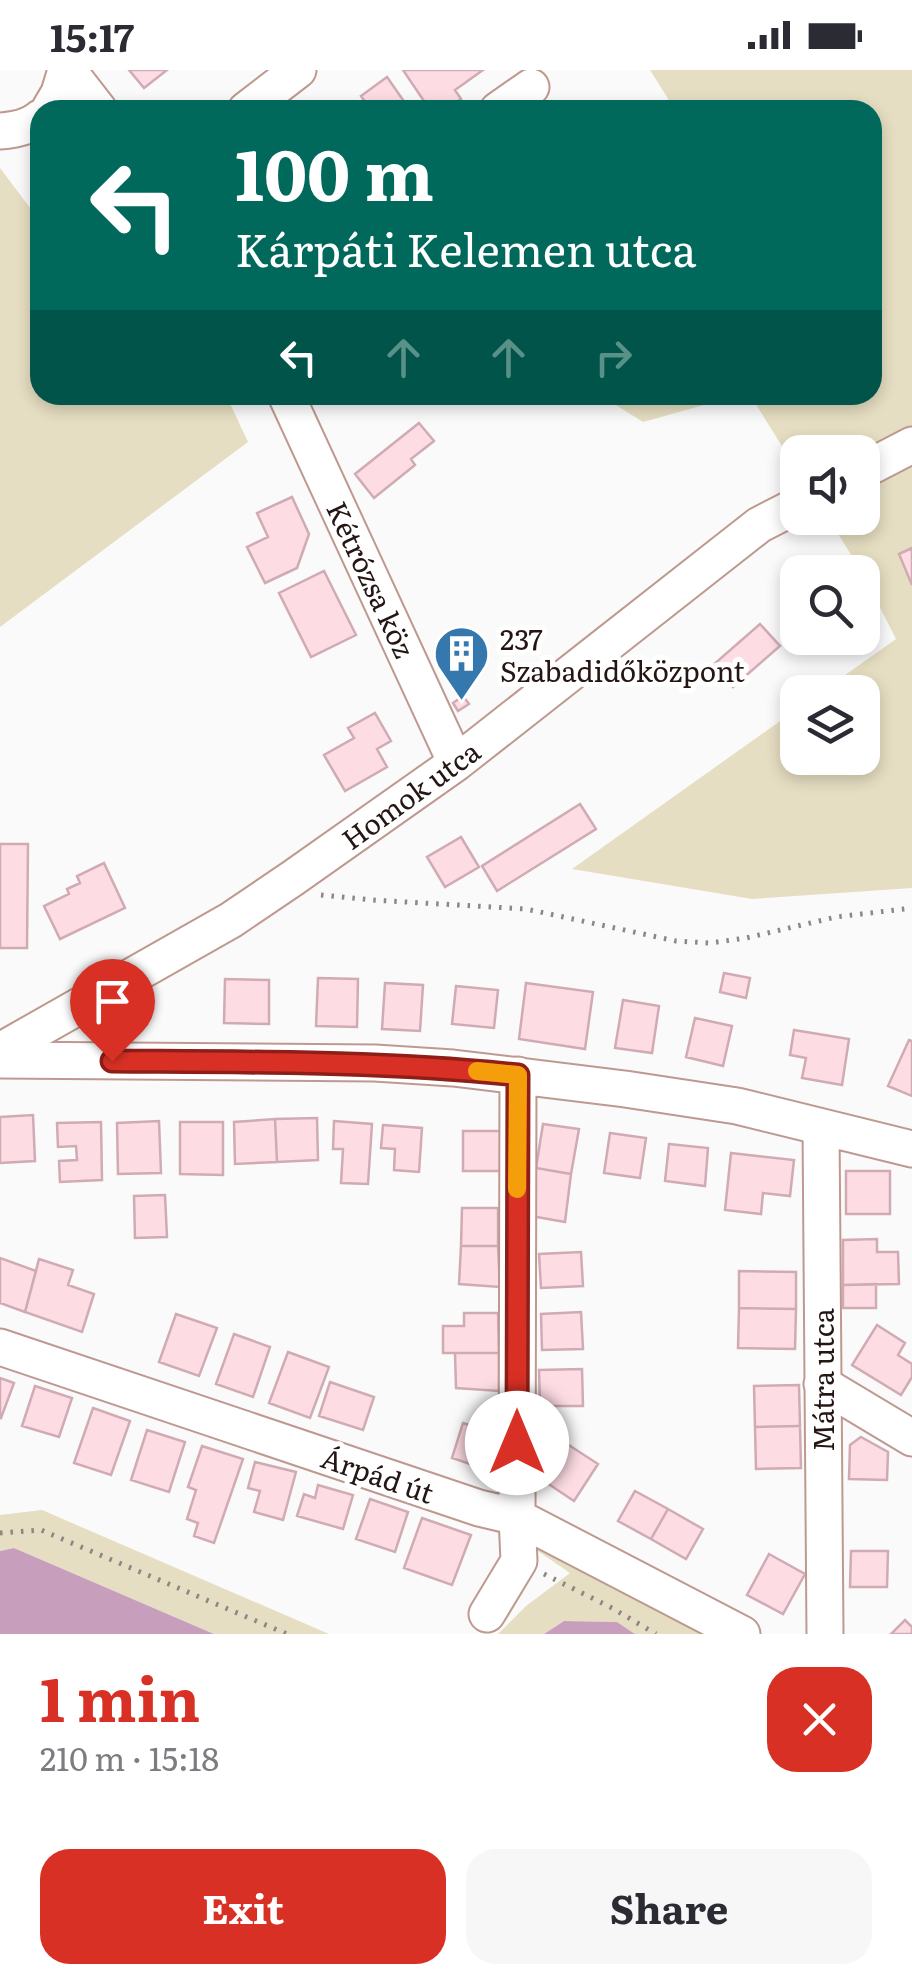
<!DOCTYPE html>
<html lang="en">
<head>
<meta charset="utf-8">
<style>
	:root { --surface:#fff; --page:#f7f7f7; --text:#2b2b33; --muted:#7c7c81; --accent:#d93025 }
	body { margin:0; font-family:Literata,serif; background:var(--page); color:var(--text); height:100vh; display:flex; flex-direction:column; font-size:38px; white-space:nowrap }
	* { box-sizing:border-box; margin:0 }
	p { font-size:32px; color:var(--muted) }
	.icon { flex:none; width:55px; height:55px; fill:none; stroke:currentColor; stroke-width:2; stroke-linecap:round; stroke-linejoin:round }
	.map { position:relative; height:1564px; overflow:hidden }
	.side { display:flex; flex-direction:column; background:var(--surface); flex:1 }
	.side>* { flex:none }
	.hud { position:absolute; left:30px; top:30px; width:852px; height:305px; border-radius:30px; box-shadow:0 5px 15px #0003; background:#00695c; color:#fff; overflow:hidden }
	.buttons { position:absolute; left:780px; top:365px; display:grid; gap:20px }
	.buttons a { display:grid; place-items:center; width:100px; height:100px; border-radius:20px; background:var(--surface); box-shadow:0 5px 15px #0003; font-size:50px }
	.pin { position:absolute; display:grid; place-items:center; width:85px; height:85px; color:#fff; margin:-102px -42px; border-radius:50% 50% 50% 0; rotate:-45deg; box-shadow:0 0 10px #0007 }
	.pin .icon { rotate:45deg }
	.me { position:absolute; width:110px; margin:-55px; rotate:0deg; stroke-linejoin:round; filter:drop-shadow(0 0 8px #0008) }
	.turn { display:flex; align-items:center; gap:35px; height:210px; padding:0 40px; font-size:45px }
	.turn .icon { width:130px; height:130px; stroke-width:2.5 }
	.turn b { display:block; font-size:70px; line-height:85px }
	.lanes { display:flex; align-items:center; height:95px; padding:0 40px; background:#0003; justify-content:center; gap:50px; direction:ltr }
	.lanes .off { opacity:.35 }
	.round { display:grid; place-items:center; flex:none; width:105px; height:105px; border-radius:30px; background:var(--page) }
	.overview { display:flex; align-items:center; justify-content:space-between; height:170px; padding:0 40px }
	h1 { font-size:60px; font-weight:700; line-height:75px; color:var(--accent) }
	.cta { display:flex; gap:20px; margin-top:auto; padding:20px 40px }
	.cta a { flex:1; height:115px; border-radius:30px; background:var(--accent); color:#fff; font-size:40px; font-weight:700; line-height:115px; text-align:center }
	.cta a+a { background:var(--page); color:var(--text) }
	.status { display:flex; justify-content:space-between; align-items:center; height:70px; padding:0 50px; background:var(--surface); direction:ltr }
	.status svg { height:28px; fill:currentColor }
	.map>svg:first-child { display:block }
	.green { fill:#e6dec2 }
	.water { fill:#c79fbd }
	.building { fill:#fddce3; stroke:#d1abb3; stroke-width:2.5 }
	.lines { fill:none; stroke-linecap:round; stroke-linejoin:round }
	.minor-casing { stroke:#be9990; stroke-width:39 }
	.path { stroke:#8d8685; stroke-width:5; stroke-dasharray:2.5 8; stroke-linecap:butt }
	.minor { stroke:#fff; stroke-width:35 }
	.route-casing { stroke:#8d1f18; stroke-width:25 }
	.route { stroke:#d93025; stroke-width:18 }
	.slow { stroke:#f59e0b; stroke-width:18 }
	.labels { text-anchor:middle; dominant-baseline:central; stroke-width:10; stroke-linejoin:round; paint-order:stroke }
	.street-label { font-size:28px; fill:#241613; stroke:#fff }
	.poi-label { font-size:28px; fill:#241613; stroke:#fff; text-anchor:start }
</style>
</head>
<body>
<div class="status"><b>15:17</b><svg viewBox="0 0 49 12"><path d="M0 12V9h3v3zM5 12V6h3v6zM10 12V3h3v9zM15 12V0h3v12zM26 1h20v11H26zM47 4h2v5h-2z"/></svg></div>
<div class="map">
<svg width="912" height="1564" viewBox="0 0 912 1564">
	<rect width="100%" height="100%" fill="#fafafa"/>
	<path class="green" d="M650,0H912V818L752,829L572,799L797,639L798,688H862V622H821L896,569L862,502L828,448H862V382H798L797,400L750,325H872V40H675Z
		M0,98L40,151V325H226L248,372L0,557Z
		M600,325H740L643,352Z
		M42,1440L329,1564H214L14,1478L0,1481V1445Z
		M538,1464L708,1564H635L617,1552L564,1551L544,1564H498L526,1536L570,1503L532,1477Z"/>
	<path class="water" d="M14,1478L214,1564H0V1481Z
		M564,1551L617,1552L635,1564H544Z"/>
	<path class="building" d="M129,0H167L144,18Z
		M403,0H483L455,20L461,29L444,40H430Z
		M387,7L410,40H361L368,36L361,26Z
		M419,353L434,371L411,389L415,395L374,428L355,404Z
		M292,427L309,464L297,498L265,513L247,477L268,467L257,443Z
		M912,478V515L899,484Z
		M324,501L356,565L311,587L279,523Z
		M760,554L780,576L733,617L713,595Z
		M463,626L469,634L458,641L453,633Z
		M375,643L391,671L377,679L387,697L345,721L324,685L354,668L348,658Z
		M580,734L596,759L497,821L482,796Z
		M461,767L479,797L445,817L427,787Z
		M0,774H28L27,878H0Z
		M104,793L125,838L60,869L44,836L69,824L67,819L80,813L77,806Z
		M724,903L750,908L746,928L720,922Z
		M318,908L358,909L357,957L316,956Z
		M225,909L269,910V954L224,953Z
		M385,913L423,915L420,961L382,959Z
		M526,913L593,922L585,979L519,969Z
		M456,916L498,920L494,958L452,954Z
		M623,930L659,936L652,983L615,978Z
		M695,948L732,956L723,996L686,987Z
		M794,960L849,969L842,1015L802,1008L806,988L790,985Z
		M909,970L912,971V1026L888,1016Z
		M33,1045L35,1091L0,1093V1047Z
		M317,1048L318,1090L277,1092L275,1049Z
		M275,1049L277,1092L235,1094L234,1052Z
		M159,1051L161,1103L118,1104L117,1053Z
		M334,1051L372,1054L368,1114L341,1113L343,1079H333Z
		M101,1052L102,1110L60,1112L59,1091L77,1090L76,1076L58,1077L57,1053Z
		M180,1052H223V1105L180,1104Z
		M543,1054L579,1059L571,1104L536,1098Z
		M383,1055L422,1058L419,1102L394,1100L395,1079L381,1078Z
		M463,1061H503V1101H463Z
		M610,1063L646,1068L640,1108L604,1103Z
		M669,1074L708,1078L705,1116L665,1111Z
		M731,1083L794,1090L790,1126L763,1123L761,1144L725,1140Z
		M536,1098L571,1104L565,1152L531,1146Z
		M846,1101H890V1144H846Z
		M165,1125L167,1167L135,1168L134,1126Z
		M462,1138H498V1176H461Z
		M877,1169V1182H898L899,1214L843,1215V1170Z
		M461,1176H498L500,1217L459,1214Z
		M581,1182L583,1216L541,1218L539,1184Z
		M0,1188L36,1201L25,1242L0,1233Z
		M39,1189L73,1200L68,1215L94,1224L82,1262L25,1242Z
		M739,1201L796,1202V1239L739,1238Z
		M876,1214V1238H843V1215Z
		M739,1238L796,1239L795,1279L738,1278Z
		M581,1242L583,1279L542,1280L541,1244Z
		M464,1243H498L499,1283H443V1256H464Z
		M176,1244L217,1258L199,1306L159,1292Z
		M877,1255L905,1273L898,1285L912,1294V1307L901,1325L852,1295Z
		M234,1264L270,1277L253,1327L216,1314Z
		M288,1282L329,1297L310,1348L269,1333Z
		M455,1283H499V1321L456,1318Z
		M582,1299L583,1336H540L539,1300Z
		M0,1308L14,1313L1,1348L0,1347Z
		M330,1312L374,1327L363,1360L319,1346Z
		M799,1315L800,1356L755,1357L754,1316Z
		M35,1316L72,1328L59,1367L22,1356Z
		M93,1338L130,1351L111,1405L74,1393Z
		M463,1353L494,1363L491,1401L452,1388Z
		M800,1356L801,1398L756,1399L755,1357Z
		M147,1360L185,1372L169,1422L131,1410Z
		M861,1367L888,1382L887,1410L849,1409L850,1375Z
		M561,1370L598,1394L574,1431L538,1407Z
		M202,1376L243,1389L214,1473L194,1466L198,1453L187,1449L196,1420L188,1417Z
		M255,1392L296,1402L283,1450L254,1442L260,1421L248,1418Z
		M318,1415L353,1425L343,1459L297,1446L304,1424L315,1428Z
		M635,1421L668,1439L651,1469L618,1451Z
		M370,1429L408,1442L395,1482L356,1469Z
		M668,1439L703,1459L686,1489L651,1469Z
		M422,1448L471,1465L452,1515L404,1498Z
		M851,1481H888L887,1517H850Z
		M769,1484L805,1504L783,1544L747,1525Z
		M905,1550L912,1557V1564H891Z"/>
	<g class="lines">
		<defs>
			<path id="minor" d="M68,0L99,40
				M49,40L59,23L66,0
				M246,40L298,0
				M498,40L531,17
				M0,61C14,60 30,57 40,48
				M286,325L456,693
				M862,401L912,375
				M0,981L231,850L293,808L456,693L759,455L798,435
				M0,990L375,993L453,998L625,1019L737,1036L912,1079
				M821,1057L825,1564
				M0,1277L479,1438L517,1447L742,1564
				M822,1314L912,1368
				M487,1544L519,1491L517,1447L518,1005"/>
		</defs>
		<use href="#minor" class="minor-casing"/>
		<path class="path" d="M321,825L372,830L526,839L676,871L710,873L746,868L836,847L912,838
			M0,1463L41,1460L287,1564
			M544,1504L612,1538L656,1564"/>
		<use href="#minor" class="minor"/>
	</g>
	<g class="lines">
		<defs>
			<path id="route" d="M112,991C248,992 383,991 518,1005L517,1373"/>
		</defs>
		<use href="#route" class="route-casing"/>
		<use href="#route" class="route"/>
		<path class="slow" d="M477,1001L518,1005L517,1119"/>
	</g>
	<defs>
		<symbol id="building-pin" viewBox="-11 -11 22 30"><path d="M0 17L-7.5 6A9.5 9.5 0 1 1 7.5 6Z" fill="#3578ae" stroke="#fff"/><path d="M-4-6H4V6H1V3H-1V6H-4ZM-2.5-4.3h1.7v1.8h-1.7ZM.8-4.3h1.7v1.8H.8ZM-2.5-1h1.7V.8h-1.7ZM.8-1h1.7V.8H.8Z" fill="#fff"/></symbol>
	</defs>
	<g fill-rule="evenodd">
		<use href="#building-pin" x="430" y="552" width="63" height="86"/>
	</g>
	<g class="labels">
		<g class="street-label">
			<text transform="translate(372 509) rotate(65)">Kétrózsa köz</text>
			<text transform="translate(410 724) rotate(-36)">Homok utca</text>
			<text transform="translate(822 1310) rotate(-90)">Mátra utca</text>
			<text transform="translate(378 1404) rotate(19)">Árpád út</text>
		</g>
		<g class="poi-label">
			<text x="500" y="568">237<tspan x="500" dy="32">Szabadidőközpont</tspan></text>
		</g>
	</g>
</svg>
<div class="buttons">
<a><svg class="icon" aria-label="sound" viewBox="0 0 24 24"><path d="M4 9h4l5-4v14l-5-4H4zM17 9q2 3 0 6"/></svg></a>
<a><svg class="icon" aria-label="search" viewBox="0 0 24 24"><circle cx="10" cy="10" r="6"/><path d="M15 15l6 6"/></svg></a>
<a><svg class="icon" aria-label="layers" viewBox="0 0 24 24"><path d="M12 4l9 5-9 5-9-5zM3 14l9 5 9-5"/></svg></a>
</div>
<div class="pin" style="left:112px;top:991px;background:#d93025"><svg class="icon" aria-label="arrive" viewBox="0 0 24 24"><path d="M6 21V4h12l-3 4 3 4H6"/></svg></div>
<svg class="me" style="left:517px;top:1373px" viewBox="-20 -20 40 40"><circle r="19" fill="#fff"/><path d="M0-13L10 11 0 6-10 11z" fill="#d93025"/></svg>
<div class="hud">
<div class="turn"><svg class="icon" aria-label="left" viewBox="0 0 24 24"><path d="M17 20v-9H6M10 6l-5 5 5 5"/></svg><div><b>100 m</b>Kárpáti Kelemen utca</div></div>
<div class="lanes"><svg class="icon" aria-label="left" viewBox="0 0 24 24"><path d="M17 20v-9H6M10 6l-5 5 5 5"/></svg><svg class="icon off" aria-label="ahead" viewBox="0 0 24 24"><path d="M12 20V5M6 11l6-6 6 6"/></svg><svg class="icon off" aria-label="ahead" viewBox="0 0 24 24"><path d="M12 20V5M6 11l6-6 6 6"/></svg><svg class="icon off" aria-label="right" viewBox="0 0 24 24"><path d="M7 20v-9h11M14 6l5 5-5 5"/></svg></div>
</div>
</div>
<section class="side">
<div class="overview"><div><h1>1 min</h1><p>210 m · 15:18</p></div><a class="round" style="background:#d93025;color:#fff"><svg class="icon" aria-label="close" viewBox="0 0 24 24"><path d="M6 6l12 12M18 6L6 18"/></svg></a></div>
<div class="cta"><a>Exit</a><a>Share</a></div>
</section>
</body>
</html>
